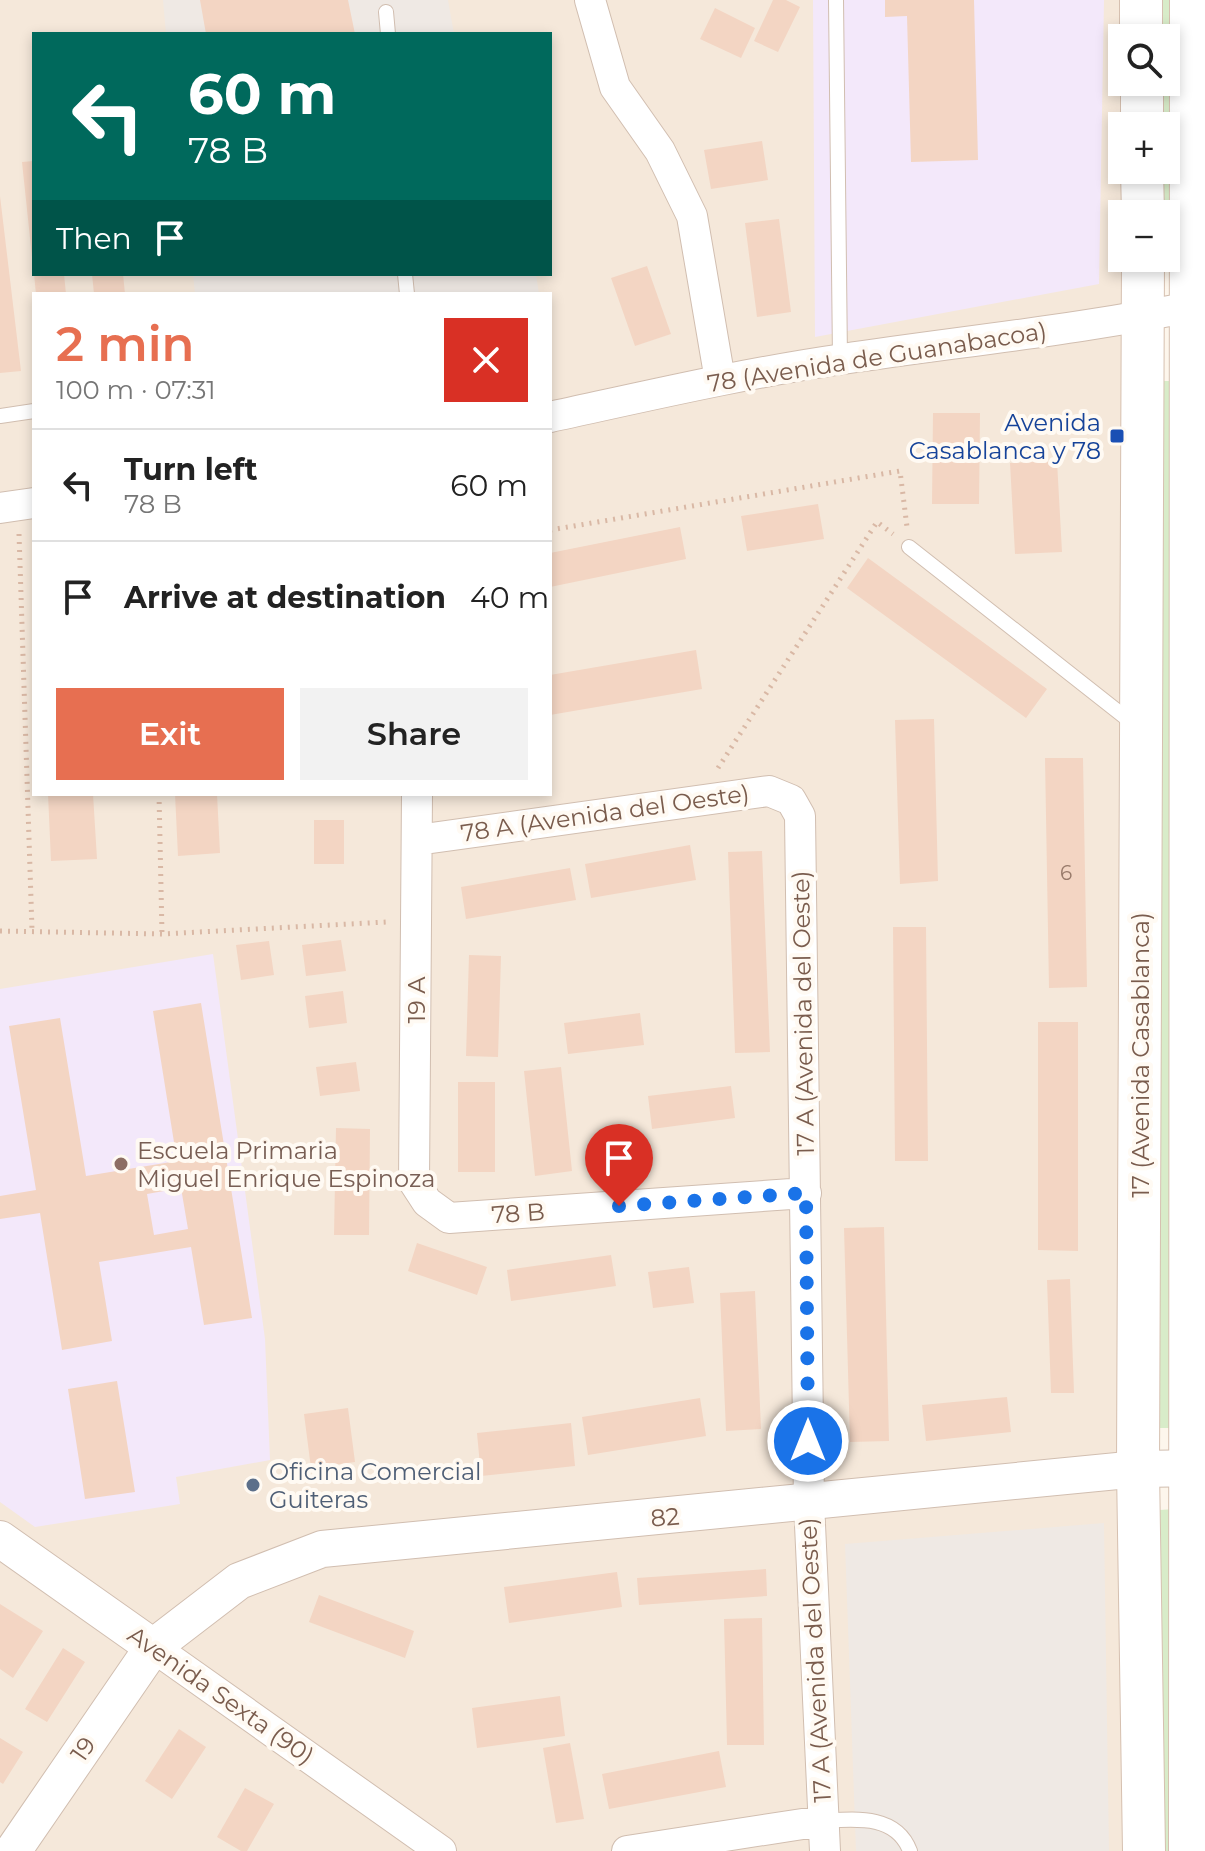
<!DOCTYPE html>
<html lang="en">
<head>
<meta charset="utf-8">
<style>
	:root { --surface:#fff; --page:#f2f2f2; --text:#222; --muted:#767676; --line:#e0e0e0; --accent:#e76f51 }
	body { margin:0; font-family:Montserrat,sans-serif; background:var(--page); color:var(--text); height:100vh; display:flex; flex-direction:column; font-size:30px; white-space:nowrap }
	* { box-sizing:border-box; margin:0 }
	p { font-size:26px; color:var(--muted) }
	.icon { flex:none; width:44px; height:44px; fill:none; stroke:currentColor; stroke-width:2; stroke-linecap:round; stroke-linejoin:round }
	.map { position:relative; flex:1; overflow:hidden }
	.details { position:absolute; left:32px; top:292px; width:520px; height:504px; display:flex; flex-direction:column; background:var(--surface); border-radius:0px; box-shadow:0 4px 12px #0003 }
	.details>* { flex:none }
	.guide { position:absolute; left:32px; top:32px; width:520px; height:244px; border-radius:0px; box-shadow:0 4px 12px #0003; background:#00695c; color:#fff; overflow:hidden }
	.tools { position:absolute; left:1108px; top:24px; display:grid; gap:16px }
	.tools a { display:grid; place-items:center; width:72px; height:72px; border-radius:0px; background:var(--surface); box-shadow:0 4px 12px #0003; font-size:40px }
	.pin { position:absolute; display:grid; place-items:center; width:68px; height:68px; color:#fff; margin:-82px -34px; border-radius:50% 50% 50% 0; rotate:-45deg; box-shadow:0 0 8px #0007 }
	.pin .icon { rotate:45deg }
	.me { position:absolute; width:88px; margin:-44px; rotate:0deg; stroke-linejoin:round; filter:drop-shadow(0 0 6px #0008) }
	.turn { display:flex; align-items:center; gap:28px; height:168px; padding:0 24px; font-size:36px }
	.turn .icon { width:104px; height:104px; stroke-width:2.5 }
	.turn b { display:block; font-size:56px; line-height:68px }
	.then { display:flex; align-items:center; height:76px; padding:0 24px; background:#0003; gap:16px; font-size:30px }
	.round { display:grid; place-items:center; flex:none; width:84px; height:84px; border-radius:0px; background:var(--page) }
	.overview { display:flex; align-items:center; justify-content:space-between; height:136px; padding:0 24px }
	h1 { font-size:48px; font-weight:600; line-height:60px; color:var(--accent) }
	.button { display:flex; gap:16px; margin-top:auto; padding:16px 24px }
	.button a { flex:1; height:92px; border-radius:0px; background:var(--accent); color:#fff; font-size:32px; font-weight:600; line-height:92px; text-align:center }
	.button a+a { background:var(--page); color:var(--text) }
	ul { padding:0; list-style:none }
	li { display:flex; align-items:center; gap:24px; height:112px; padding:0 24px; border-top:2px solid var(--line) }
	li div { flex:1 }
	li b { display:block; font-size:30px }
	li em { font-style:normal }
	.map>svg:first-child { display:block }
	.residential { fill:#f5e8da; fill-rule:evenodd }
	.industrial { fill:#efe9e4 }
	.education { fill:#f3e8fa }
	.green { fill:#d8ecc9 }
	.building { fill:#f3d5c3; fill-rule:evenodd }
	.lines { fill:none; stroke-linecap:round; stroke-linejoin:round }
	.service-casing { stroke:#d1beb0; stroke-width:16 }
	.minor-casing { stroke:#d1beb0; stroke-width:32 }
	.tertiary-casing { stroke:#d1beb0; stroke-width:38 }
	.secondary-casing { stroke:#d6c0b0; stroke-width:44 }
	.path { stroke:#d9b8a5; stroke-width:5; stroke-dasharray:2 6; stroke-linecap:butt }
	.service { stroke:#fff; stroke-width:14 }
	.minor { stroke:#fff; stroke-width:30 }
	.tertiary { stroke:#fff; stroke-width:36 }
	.secondary { stroke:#fff; stroke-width:42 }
	.route { stroke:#1a73e8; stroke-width:14; stroke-dasharray:0 25.2 }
	.transit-dot { fill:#1a4fb4; stroke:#fffaf3; stroke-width:3 }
	.education-dot { fill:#8d6e63; stroke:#fffaf3; stroke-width:3 }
	.service-dot { fill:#5c6f8a; stroke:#fffaf3; stroke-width:3 }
	.labels { text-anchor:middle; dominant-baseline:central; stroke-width:8; stroke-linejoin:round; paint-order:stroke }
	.number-label { font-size:20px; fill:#987a6a }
	.street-label { font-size:24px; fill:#7a5c4d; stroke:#fffaf3 }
	.transit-label { font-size:24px; fill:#164399; stroke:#fffaf3; text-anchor:end }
	.education-label { font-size:24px; fill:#785e54; stroke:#fffaf3; text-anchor:start }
	.service-label { font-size:24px; fill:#4e5e75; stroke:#fffaf3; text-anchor:start }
</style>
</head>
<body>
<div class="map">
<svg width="1205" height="1851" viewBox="0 0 1205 1851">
	<rect width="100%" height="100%" fill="#fdf6ec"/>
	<path class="residential" d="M0,0H1141L1122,38V258L1144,1851H0ZM34,34H550V274H34ZM34,294H550V794H34Z"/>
	<path class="industrial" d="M163,0H448L454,34H166Z
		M193,274H536L539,294H195Z
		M1104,1523L1109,1851H856L845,1544Z"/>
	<path class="education" d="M813,0H1104L1099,284L815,337Z
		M213,954L265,1339L270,1460L176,1477L180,1504L35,1527L0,1502V989Z"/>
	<path class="green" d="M1160,0H1177L1178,244L1166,245L1161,170H1166V126H1161V82H1166V38H1161Z
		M1163,381H1179L1173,1428H1159Z
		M1175,1509L1180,1851H1162L1160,1510Z"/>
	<path class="building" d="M200,0H348L355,34H206Z
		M773,0H786L800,7L778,52L754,41Z
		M885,0H974L978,160L911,162L907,16L885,17Z
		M715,8L755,28L741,58L700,39Z
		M762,141L768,180L711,189L704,150Z
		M34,161V257H32L22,162Z
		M0,196L21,371L0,373Z
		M779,219L791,312L757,317L745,223Z
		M647,266L671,334L635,346L611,278Z
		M34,274H64L66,294H36Z
		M92,274H123L125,294H94Z
		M933,413H980L979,504H932Z
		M1057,461L1062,552L1015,554L1010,463Z
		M818,504L824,539L747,551L741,516Z
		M680,527L686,559L550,587V553Z
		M868,558L1047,689L1026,718L847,588Z
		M696,650L702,689L550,715V675Z
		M934,719L938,881L900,884L895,720Z
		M1045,758H1083L1087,987L1049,988Z
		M48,794H93L97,859L51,861Z
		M175,794H217L220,853L178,856Z
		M314,820H344V864H314Z
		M690,845L696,880L591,898L585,864Z
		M762,851L770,1052L735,1053L728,852Z
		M570,868L576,900L466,919L461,887Z
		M893,927H926L928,1161H895Z
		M341,940L346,971L306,976L302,945Z
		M269,941L274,975L241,980L236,945Z
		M469,955L501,956L498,1057L466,1056Z
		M343,991L347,1023L309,1028L305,996Z
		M201,1003L252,1318L204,1325L191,1247L99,1262L112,1341L62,1350L40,1213L0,1219V1196L36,1190L9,1026L60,1018L86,1176L177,1161L153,1011ZM181,1188L188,1229L154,1235L147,1194Z
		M640,1013L644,1045L568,1054L564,1023Z
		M1038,1022H1078V1251L1038,1250Z
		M356,1062L360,1091L320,1096L316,1067Z
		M561,1067L572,1171L535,1176L524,1071Z
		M458,1082H495V1172H458Z
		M731,1086L735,1118L652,1129L648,1096Z
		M336,1128L370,1129L369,1235H334Z
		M884,1227L889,1441L850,1442L844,1228Z
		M417,1243L487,1267L477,1295L408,1271Z
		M611,1255L616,1286L511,1301L507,1270Z
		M689,1267L694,1303L653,1308L648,1272Z
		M1070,1279L1074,1393H1051L1047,1280Z
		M755,1291L761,1429L726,1431L720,1293Z
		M117,1381L135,1492L85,1499L68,1389Z
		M1007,1397L1011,1432L926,1441L922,1405Z
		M700,1398L706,1436L588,1455L582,1417Z
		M348,1408L355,1462L311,1468L304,1414Z
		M571,1423L575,1466L481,1476L477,1433Z
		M766,1569L767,1596L639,1605L637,1578Z
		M617,1572L622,1607L509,1623L504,1587Z
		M319,1595L414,1631L405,1658L309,1622Z
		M0,1604L43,1631L13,1678L0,1669Z
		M762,1618L764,1745H727L724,1619Z
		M63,1648L85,1662L47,1722L25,1709Z
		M560,1696L565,1736L477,1748L472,1708Z
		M179,1729L206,1747L172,1799L145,1781Z
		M0,1738L23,1752L3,1784L0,1782Z
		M570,1743L584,1819L556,1823L543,1748Z
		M719,1751L726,1787L609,1809L602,1774Z
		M245,1788L274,1804L247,1851H241L217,1837Z"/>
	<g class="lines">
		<defs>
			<path id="service" d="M836,0L840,359
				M386,12L388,34
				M405,274L407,294
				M0,416L34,411
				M909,547L1135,725
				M822,1821C855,1819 896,1814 910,1851"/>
			<path id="minor" d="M590,0L615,87L660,151L692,216L720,380
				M550,417C647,396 745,373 843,359C964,341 1086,329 1205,304
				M0,508L34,503
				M417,794L414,1182L427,1202L449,1218L806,1193
				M417,840L769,791L791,800L800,816L809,1503L825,1851
				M153,1647L441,1851
				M627,1851L822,1821"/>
			<path id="tertiary" d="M0,1539L153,1647
				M13,1851L153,1647L239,1581L322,1549L1138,1469L1205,1468"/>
			<path id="secondary" d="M1141,0V38
				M1142,82V126
				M1142,170L1143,214
				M1143,258L1138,1469L1144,1851
				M1190,1851L1191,0"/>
		</defs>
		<use href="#service" class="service-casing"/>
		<use href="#minor" class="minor-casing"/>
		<use href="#tertiary" class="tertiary-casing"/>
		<use href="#secondary" class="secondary-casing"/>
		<path class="path" d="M550,530L900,471L907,527
			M19,534L32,930
			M718,768L877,522L893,534
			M159,794L162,934
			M0,931L162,934L387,922"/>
		<use href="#service" class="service"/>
		<use href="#minor" class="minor"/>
		<use href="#tertiary" class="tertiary"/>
		<use href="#secondary" class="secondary"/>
	</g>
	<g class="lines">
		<path class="route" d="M619,1206L806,1193L808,1441"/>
	</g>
	<rect class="transit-dot" x="1109" y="428" width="16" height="16" rx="4"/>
	<circle class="education-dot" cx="121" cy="1164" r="8"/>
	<circle class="service-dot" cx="253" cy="1485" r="8"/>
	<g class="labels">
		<g class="number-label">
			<text x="1066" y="873">6</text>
		</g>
		<g class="street-label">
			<text transform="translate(877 357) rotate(-9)">78 (Avenida de Guanabacoa)</text>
			<text transform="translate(605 813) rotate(-8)">78 A (Avenida del Oeste)</text>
			<text transform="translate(416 1000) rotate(-90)">19 A</text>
			<text transform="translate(803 1013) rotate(-91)">17 A (Avenida del Oeste)</text>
			<text transform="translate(1140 1055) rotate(-90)">17 (Avenida Casablanca)</text>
			<text transform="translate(518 1213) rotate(-4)">78 B</text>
			<text transform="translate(665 1517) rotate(-5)">82</text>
			<text transform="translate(815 1660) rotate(-93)">17 A (Avenida del Oeste)</text>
			<text transform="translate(221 1695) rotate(35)">Avenida Sexta (90)</text>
			<text transform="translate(83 1749) rotate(-55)">19</text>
		</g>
		<g class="transit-label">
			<text x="1101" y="422">Avenida<tspan x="1101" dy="28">Casablanca y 78</tspan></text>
		</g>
		<g class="education-label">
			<text x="137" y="1150">Escuela Primaria<tspan x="137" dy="28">Miguel Enrique Espinoza</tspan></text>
		</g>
		<g class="service-label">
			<text x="269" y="1471">Oficina Comercial<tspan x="269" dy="28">Guiteras</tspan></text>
		</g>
	</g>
</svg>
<div class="tools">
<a><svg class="icon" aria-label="search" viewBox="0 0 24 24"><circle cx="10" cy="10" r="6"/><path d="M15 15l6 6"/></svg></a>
<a>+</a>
<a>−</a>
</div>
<div class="pin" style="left:619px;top:1206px;background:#d93025"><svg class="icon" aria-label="arrive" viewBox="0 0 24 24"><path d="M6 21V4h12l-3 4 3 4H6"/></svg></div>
<svg class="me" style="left:808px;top:1441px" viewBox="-20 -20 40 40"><circle r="17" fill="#1a73e8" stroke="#fff" stroke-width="3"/><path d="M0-11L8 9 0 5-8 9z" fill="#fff"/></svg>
<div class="guide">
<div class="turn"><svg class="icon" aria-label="left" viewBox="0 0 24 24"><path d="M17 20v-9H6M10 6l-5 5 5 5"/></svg><div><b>60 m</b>78 B</div></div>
<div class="then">Then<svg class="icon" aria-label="arrive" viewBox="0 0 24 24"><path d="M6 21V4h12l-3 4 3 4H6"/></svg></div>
</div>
<section class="details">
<div class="overview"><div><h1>2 min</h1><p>100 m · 07:31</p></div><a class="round" style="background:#d93025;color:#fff"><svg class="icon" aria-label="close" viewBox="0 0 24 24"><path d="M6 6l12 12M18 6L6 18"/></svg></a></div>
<ul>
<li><svg class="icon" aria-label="left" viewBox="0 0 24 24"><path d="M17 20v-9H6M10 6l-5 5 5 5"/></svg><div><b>Turn left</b><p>78 B</p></div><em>60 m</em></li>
<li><svg class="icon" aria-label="arrive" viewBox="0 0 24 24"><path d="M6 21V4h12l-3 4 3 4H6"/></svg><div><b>Arrive at destination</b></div><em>40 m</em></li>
</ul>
<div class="button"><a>Exit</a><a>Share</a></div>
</section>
</div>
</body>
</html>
